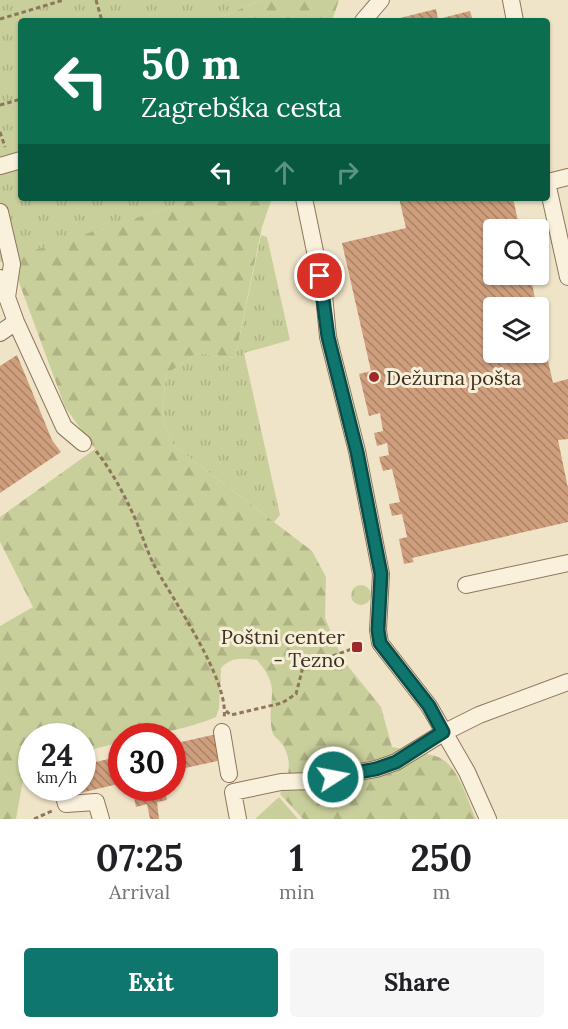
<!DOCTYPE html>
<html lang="en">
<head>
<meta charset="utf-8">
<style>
	:root { --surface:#fff; --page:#f6f6f6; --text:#202124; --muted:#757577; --accent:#0f766e }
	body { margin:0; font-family:Lora,serif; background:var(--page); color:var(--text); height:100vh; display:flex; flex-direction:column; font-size:22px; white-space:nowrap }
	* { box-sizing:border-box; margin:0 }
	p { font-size:20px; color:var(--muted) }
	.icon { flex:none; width:33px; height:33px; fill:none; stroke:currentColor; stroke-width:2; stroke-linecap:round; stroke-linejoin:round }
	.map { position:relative; height:819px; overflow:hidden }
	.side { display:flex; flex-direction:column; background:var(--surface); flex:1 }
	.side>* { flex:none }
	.hud { position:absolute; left:18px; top:18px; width:532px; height:183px; border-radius:6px; box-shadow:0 2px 4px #0004; background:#0b6e4f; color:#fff; overflow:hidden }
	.controls { position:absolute; left:483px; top:219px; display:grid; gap:12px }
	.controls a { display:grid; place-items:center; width:66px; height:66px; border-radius:6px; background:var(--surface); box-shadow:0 2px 4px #0004; font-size:30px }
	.speed { position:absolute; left:18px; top:723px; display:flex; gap:12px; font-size:30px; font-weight:700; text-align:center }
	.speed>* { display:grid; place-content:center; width:78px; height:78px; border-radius:50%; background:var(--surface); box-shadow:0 2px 4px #0004; line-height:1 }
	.speed small { font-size:15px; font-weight:400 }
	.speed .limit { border:9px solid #d22; background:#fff; color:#111 }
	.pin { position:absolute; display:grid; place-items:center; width:51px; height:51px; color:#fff; margin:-26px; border:3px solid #fff; border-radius:50%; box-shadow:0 2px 6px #0007 }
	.me { position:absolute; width:66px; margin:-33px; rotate:79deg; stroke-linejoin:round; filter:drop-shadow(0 0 4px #0008) }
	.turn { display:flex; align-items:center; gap:21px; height:126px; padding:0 24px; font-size:27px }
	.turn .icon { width:78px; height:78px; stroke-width:2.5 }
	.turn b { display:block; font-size:42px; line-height:51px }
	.lanes { display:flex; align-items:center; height:57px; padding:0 24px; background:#0003; justify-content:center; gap:30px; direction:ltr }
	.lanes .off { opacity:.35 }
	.eta { display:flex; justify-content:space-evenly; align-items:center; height:102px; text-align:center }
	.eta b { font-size:36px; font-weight:700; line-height:42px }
	.action { display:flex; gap:12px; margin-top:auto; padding:12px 24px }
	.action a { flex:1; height:69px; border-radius:6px; background:var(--accent); color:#fff; font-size:24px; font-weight:700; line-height:69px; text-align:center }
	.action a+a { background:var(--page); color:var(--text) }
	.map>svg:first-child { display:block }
	.grass { fill:url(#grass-tufts) }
	.forest { fill:url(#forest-firs) }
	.pitch { fill:#c9cf9b }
	.building { fill:url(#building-back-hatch) }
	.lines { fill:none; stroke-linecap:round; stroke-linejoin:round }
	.minor-casing { stroke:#8d765c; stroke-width:18 }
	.path { stroke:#8d765c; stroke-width:3; stroke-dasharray:4.5 3; stroke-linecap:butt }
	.minor { stroke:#faf1dc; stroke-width:16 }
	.route-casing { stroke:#0a4d48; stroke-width:15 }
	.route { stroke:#0f766e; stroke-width:10 }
	.poi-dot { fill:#9e2a2b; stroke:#f7eed8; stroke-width:2 }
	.labels { text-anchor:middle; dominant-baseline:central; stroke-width:6; stroke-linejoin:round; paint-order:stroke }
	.poi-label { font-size:20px; fill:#3d2e20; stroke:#f7eed8; text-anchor:start }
</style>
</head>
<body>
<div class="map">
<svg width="568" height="819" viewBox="0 0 568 819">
	<defs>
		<pattern id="grass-tufts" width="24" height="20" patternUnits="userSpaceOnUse" patternTransform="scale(1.5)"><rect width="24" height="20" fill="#c9cf9b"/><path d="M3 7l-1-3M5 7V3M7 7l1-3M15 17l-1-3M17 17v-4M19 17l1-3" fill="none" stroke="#aeb285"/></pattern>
		<pattern id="forest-firs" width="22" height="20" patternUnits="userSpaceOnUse" patternTransform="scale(1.5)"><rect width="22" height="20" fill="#c9cf9b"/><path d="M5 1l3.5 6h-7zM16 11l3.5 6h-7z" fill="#aeb285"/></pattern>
		<pattern id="building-back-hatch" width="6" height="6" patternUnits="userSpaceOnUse" patternTransform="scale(1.5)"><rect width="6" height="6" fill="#cf9f7d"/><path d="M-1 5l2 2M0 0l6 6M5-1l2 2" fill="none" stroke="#a98266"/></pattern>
	</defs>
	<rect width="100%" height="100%" fill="#f0e4c8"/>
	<path class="grass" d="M0,0H261L212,21H21V198H185L186,202L0,262Z
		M261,235L267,237L290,340L244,353L280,515L274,522L173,445L162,417L166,374L198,353L235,358Z
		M351 595a10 10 0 1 1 20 0a10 10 0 1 1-20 0Z"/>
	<path class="forest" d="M261,0H339L332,21H212Z
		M185,198H272L262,227L235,358L198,353L166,374L162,417L173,445L312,551L326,577L325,618L343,660L381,707L392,747C406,750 421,752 435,756C458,762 467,800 476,819H303L280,794C289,777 293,763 283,745C279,739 274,738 272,731C266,698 283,690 257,660C242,658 231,657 221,668L219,708L216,717C188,729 152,736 122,736L121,742L83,752L82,736H32L31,767L23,780L16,819H0V626L33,607L0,542V517L95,449L65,407L10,258L186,202Z"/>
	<path class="pitch" d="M279,797L298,819H255Z"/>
	<path class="building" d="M436,9L438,19L470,11L473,21H388Z
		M399,198H513L520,230H494V274H530L537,308H494V352H538L539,321L553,383L568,379V439L558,440L568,488V522L412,558L414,562L404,564L399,539L407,537L402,514L392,516L389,504L400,502L392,469L383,471L379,457L389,455L387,443L377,446L374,433L383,431L380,413L369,416L359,374L371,371L342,243L406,228Z
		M17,355L52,440L61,452L0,493V366Z
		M217,734L222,760L172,771V744Z
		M122,756V783L68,796L66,788H82V765Z
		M132,788H164L167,800L157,802L159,819H150L147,804L136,807Z"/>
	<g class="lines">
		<defs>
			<path id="minor" d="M511,0L515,21
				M363,21L381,0
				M0,166L21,160
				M548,182L568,177
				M548,187L568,277
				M304,198L324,295L328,337L357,451L381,574L378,630L380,643L429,706L467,772L488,819
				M0,212L12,264L7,297
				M0,278L16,322L64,427L83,443
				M0,333L16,322
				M466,585L568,563
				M222,732L229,774
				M62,788L66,804L96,802L101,819
				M238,819L233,792L281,782L312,781L376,769L396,762L443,733L479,715L568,682"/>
		</defs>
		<use href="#minor" class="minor-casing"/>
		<path class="path" d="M96,0L102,21
			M0,19L64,0
			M0,105L21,99
			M0,132L5,147
			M96,451C111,470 123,492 133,514C141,531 146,549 154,565C173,600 230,681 224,718
			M226,711L231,715L282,703L296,694L303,667L357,647
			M34,819L54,810"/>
		<use href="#minor" class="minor"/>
	</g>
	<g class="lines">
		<defs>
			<path id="route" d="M320,276L328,337L357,452L381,574L378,630L380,643L429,706L443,732L396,762L376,769L333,777"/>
		</defs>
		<use href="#route" class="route-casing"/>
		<use href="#route" class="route"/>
	</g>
	<g class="poi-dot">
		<circle cx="374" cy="377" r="6"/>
		<rect x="351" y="641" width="12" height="12" rx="3"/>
	</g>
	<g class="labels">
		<g class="poi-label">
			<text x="386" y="377">Dežurna pošta</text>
			<text x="345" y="636" text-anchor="end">Poštni center<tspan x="345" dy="23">- Tezno</tspan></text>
		</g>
	</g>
</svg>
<div class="controls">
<a><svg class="icon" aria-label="search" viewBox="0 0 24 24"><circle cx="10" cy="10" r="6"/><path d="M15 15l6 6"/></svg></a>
<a><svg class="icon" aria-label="layers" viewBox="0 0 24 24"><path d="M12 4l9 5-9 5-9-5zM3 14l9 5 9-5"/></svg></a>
</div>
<div class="speed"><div>24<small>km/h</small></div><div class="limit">30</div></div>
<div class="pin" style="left:320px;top:276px;background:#d93025"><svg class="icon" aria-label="arrive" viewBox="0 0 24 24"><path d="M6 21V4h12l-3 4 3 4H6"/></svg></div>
<svg class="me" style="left:333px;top:777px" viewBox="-20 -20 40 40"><circle r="17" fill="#0f766e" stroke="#fff" stroke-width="3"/><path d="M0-11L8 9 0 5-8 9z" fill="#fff"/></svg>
<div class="hud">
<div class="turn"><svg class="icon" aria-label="left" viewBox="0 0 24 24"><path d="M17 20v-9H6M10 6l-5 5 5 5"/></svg><div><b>50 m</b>Zagrebška cesta</div></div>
<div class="lanes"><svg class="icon" aria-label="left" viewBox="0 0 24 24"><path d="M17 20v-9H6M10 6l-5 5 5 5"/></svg><svg class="icon off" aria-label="ahead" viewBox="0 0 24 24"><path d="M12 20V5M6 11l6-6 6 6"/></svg><svg class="icon off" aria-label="right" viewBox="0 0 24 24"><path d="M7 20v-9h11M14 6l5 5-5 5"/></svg></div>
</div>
</div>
<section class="side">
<div class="eta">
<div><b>07:25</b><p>Arrival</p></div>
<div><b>1</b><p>min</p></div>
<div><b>250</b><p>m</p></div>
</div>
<div class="action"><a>Exit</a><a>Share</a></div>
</section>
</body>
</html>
